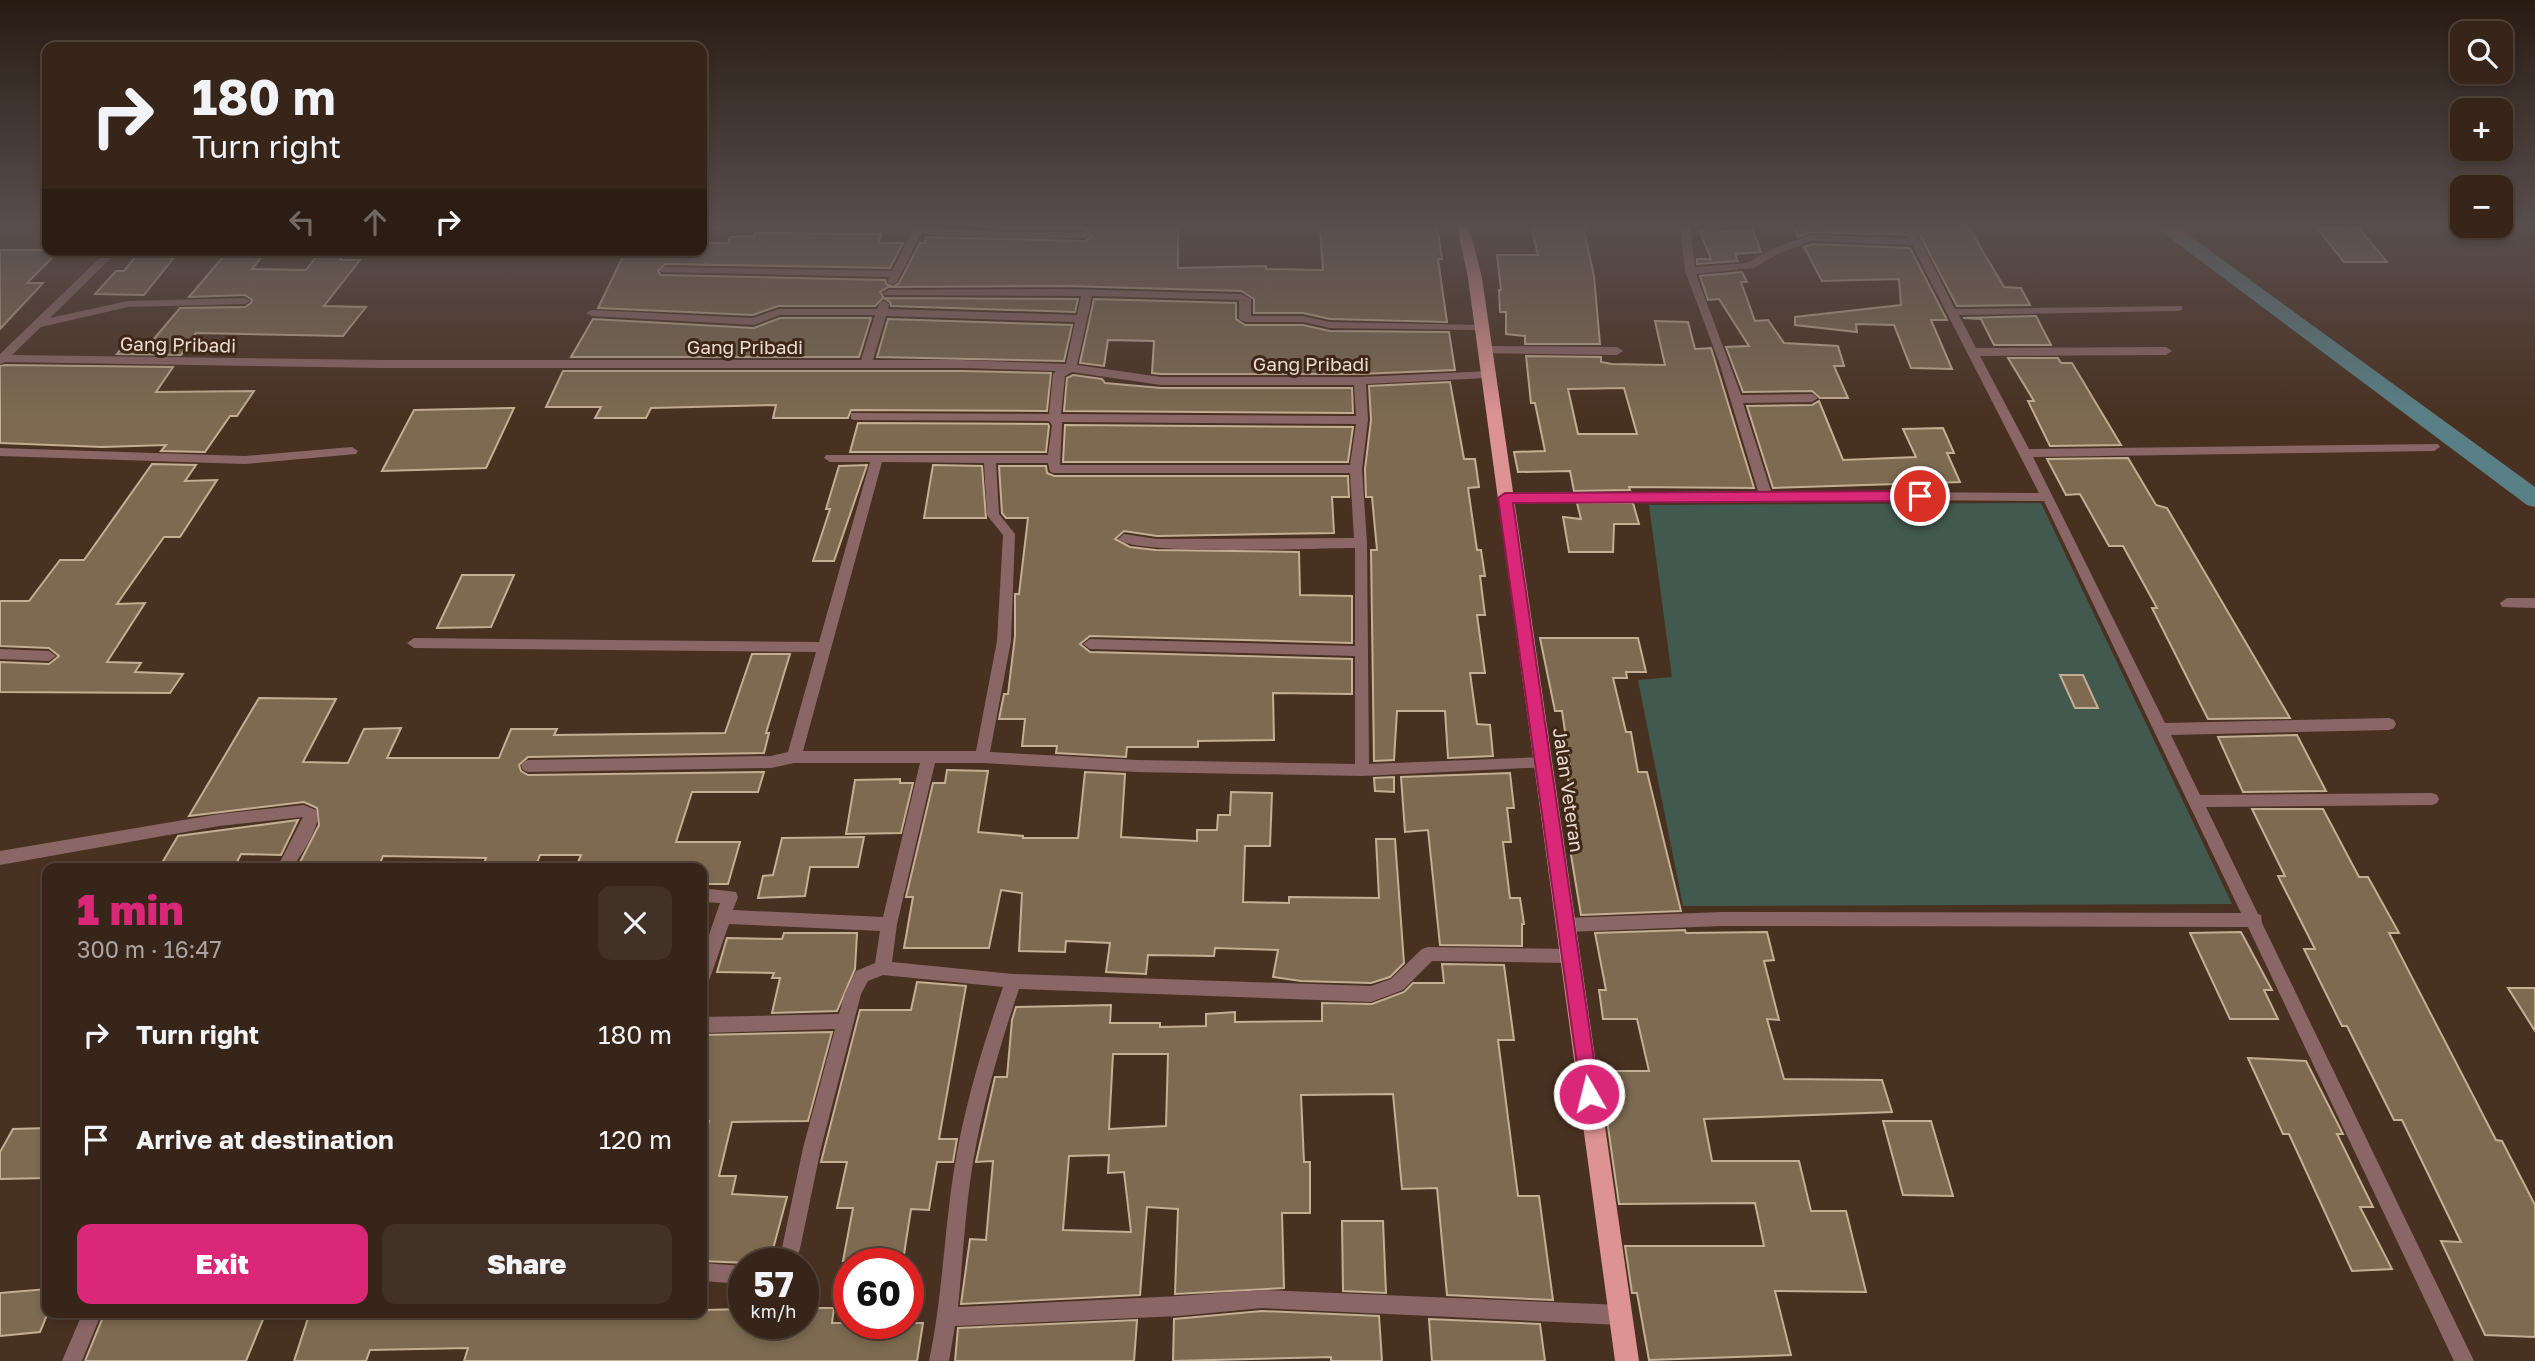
<!DOCTYPE html>
<html lang="en">
<head>
<meta charset="utf-8">
<style>
	:root { --surface:#372519; --page:#423126; --text:#f1f3f6; --muted:#aaa5a2; --line:#514238; --accent:#db2777 }
	body { margin:0; font-family:"Golos Text",sans-serif; background:var(--page); color:var(--text); height:100vh; display:flex; flex-direction:column; font-size:26px; white-space:nowrap }
	* { box-sizing:border-box; margin:0 }
	p { font-size:23px; color:var(--muted) }
	.icon { flex:none; width:38px; height:38px; fill:none; stroke:currentColor; stroke-width:2; stroke-linecap:round; stroke-linejoin:round }
	.map { position:relative; flex:1; overflow:hidden }
	.panel { position:absolute; left:42px; top:863px; width:665px; height:455px; display:flex; flex-direction:column; background:var(--surface); border-radius:14px; box-shadow:0 4px 10px #0003,0 0 0 2px var(--line) }
	.panel>* { flex:none }
	.guide { position:absolute; left:42px; top:42px; width:665px; height:214px; border-radius:14px; box-shadow:0 4px 10px #0003,0 0 0 2px var(--line); background:#372519; color:var(--text); overflow:hidden }
	.controls { position:absolute; left:2450px; top:21px; display:grid; gap:14px }
	.controls a { display:grid; place-items:center; width:63px; height:63px; border-radius:14px; background:var(--surface); box-shadow:0 4px 10px #0003,0 0 0 2px var(--line); font-size:35px }
	.speed { position:absolute; left:728px; top:1248px; display:flex; gap:14px; font-size:35px; font-weight:700; text-align:center }
	.speed>* { display:grid; place-content:center; width:91px; height:91px; border-radius:50%; background:var(--surface); box-shadow:0 4px 10px #0003,0 0 0 2px var(--line); line-height:1 }
	.speed small { font-size:18px; font-weight:400 }
	.speed .limit { border:10px solid #d22; background:#fff; color:#111 }
	.pin { position:absolute; display:grid; place-items:center; width:60px; height:60px; color:#fff; margin:-30px; border:4px solid #fff; border-radius:50%; box-shadow:0 2px 7px #0007 }
	.me { position:absolute; width:77px; margin:-38px; rotate:352deg; stroke-linejoin:round; filter:drop-shadow(0 0 5px #0008) }
	.turn { display:flex; align-items:center; gap:24px; height:147px; padding:0 35px; font-size:32px }
	.turn .icon { width:91px; height:91px; stroke-width:2.5 }
	.turn b { display:block; font-size:49px; line-height:60px }
	.lanes { display:flex; align-items:center; height:66px; padding:0 35px; background:#0003; justify-content:center; gap:35px; direction:ltr }
	.lanes .off { opacity:.35 }
	.round { display:grid; place-items:center; flex:none; width:74px; height:74px; border-radius:14px; background:var(--page) }
	.head { display:flex; align-items:center; justify-content:space-between; height:119px; padding:0 35px }
	h1 { font-size:42px; font-weight:800; line-height:52px; color:var(--accent) }
	.cta { display:flex; gap:14px; margin-top:auto; padding:14px 35px }
	.cta a { flex:1; height:80px; border-radius:14px; background:var(--accent); color:#fff; font-size:28px; font-weight:800; line-height:80px; text-align:center }
	.cta a+a { background:var(--page); color:var(--text) }
	ul { padding:0; list-style:none }
	li { display:flex; align-items:center; gap:21px; height:105px; padding:0 35px }
	li div { flex:1 }
	li b { display:block; font-size:26px }
	li em { font-style:normal }
	.map>svg:first-child { display:block }
	.green { fill:#41594e }
	.lines { fill:none; stroke-linecap:round; stroke-linejoin:round }
	.canal { fill:#598086; fill-rule:evenodd }
	.building { fill:#7d6a51; stroke:#c4ae94; stroke-width:2; fill-rule:evenodd }
	.street { fill:#8b6666; fill-rule:evenodd }
	.primary { fill:#dc9392; fill-rule:evenodd }
	.route { fill:#db2777; stroke:#8e194d; stroke-width:2 }
	.labels { text-anchor:middle; dominant-baseline:central; stroke-width:6; stroke-linejoin:round; paint-order:stroke }
	.street-label { font-size:19px; fill:#ebdcd2; stroke:#3e2717 }
</style>
</head>
<body>
<div class="map">
<svg width="2535" height="1361" viewBox="0 0 2535 1361">
	<rect width="100%" height="100%" fill="#493121"/>
	<path class="green" d="M2041,503L2232,904L1683,906L1638,680L1672,677L1649,505Z"/>
	<g class="lines">
		<path class="canal" d="M2154,226H2176L2535,487V507L2527,505Z"/>
	</g>
	<path class="building" d="M981,226H1178V268L1266,266V269L1323,270L1320,226H1437L1442,259H1438L1447,322L1330,319L1303,313H1254V299L1241,291L1066,286L888,287L880,292L884,298L1078,299L1075,312L891,306L890,302L883,298L875,306H778L753,315L598,308L626,250H702V243H728L730,237L754,236L755,233L881,234L879,243H903L890,268L665,264L658,271L661,275L885,280L886,284L893,287L899,283L920,243H925L926,237L1085,241L1092,236L1085,229H1002Z
		M1531,226H1583L1594,276L1600,344H1525V336L1506,334V312H1500L1499,290H1501L1497,255H1538Z
		M1793,226H1900L1904,235L1811,232L1798,237Z
		M1915,226H1968L2004,287L2021,288L2030,305L1957,306Z
		M2358,227L2387,262H2344L2317,228Z
		M1753,230L1761,252L1735,254L1738,261L1697,264V259H1711L1700,232Z
		M1812,244L1910,248L1947,320H1931L1952,369L1911,368L1894,325L1856,324L1857,332L1795,325V317L1901,305L1899,279L1822,281L1804,247Z
		M0,250H60L27,283H43L0,329Z
		M141,250H180L144,295L95,294L116,271H124Z
		M321,250H347L340,260H360L324,306L366,307L343,336L196,333L181,355L117,354L127,341L142,353L180,308L245,307L251,303L252,300L245,295L189,297L228,251L266,252L252,269L306,270Z
		M1742,272L1747,282H1741L1755,321L1768,320L1784,343L1838,346L1844,366H1834L1848,398H1820L1812,391L1743,392L1726,347L1749,346L1719,299L1708,300L1700,276Z
		M1094,299L1236,303V319L1245,325H1303L1330,331L1449,332L1455,370L1360,374H1161L1152,373L1154,341L1108,340L1104,366L1080,363Z
		M2036,316L2051,345H1994L1981,319L1963,318Z
		M780,318H871L859,357H571L593,319L754,328Z
		M888,319L1072,325L1064,361L877,357Z
		M1655,321L1688,322L1695,349L1711,348L1754,488L1629,487L1630,490L1574,491L1570,471L1518,472L1514,452L1545,451L1535,403H1531L1526,356L1601,357V362L1612,364L1665,365ZM1624,388L1637,434H1578L1568,389Z
		M2008,358H2058L2061,363H2072L2121,445L2050,446L2028,401H2034Z
		M5,365L173,367L156,392L254,391L237,416H230L205,452L161,451L166,445L102,447L0,443V366Z
		M563,371H962L1051,373L1047,411L851,410L848,418H773L776,405L651,408L646,418H595L601,407H546Z
		M1073,375L1102,379L1105,383L1161,388H1352L1353,413L1064,411L1067,378Z
		M1450,382L1464,459H1475L1479,487L1468,488L1477,550H1481L1485,576H1480L1485,615H1477L1485,673H1470L1477,724L1490,725L1493,756L1448,758L1445,711H1397L1394,760L1374,761L1371,550H1377L1372,497H1366L1365,469L1371,420L1369,386Z
		M1819,401L1843,460L1916,457L1903,429L1943,428L1954,453H1947L1960,482L1773,488L1747,406L1812,405Z
		M514,408L486,468L382,471L414,410Z
		M858,423L1048,424L1049,426L1046,452H850Z
		M1065,425L1353,427L1348,462H1063Z
		M2128,458L2156,505L2167,508L2290,718L2208,719L2152,608H2157L2123,546H2109L2080,494L2066,495L2047,459Z
		M152,464L196,465L185,481L217,480L180,537H164L117,604L145,603L107,662L141,663L135,672L183,674L170,693L0,692V662L49,664L59,656L49,648L0,646V601H29L60,560H84Z
		M867,465L834,561H813L830,509H826L839,466Z
		M933,465L982,466L986,518H924Z
		M999,466H1046L1047,473L1054,476H1348L1349,497H1332L1334,533L1157,536L1124,531L1115,539L1130,547L1156,550L1299,552L1300,595L1352,596V643L1090,636L1080,644L1090,652L1352,659V694L1273,693L1274,740L1198,741V747H1127L1126,757L1056,753L1057,746H1022L1025,719H999L1004,694H1008L1015,636V594H1019L1028,518H1006L1002,513Z
		M1577,503H1633L1639,524H1614L1613,552H1569L1563,517L1581,519Z
		M462,575H514L491,627L437,628Z
		M1540,638H1638L1646,672H1626L1627,678H1613L1626,732H1631L1638,772H1647L1681,911L1581,915L1570,849H1580L1567,773H1571L1569,758L1562,711H1555Z
		M752,654H790L766,733H769L764,753L528,757L519,765L521,771L528,775L764,772L758,792H692L676,842H740L728,884H702V868L576,867L581,855H540L535,868H482L486,858L383,856L379,866L297,868L319,825L317,808L304,802L189,816L259,698L336,699L303,762L348,763L364,729L401,728L387,758H499L511,729H557L554,735L725,733Z
		M2060,675H2083L2098,708H2075Z
		M2297,735L2326,791L2243,792L2218,737Z
		M947,770L988,771L978,832L1023,836V838H1078L1085,772L1125,774L1121,837L1197,841V830H1217L1218,815H1230L1231,792L1272,793L1270,846H1245L1243,902L1289,903V897L1379,898L1376,839H1395L1404,963L1390,977L1371,983L1301,981L1273,977L1278,950L1215,948L1214,956L1148,955L1146,974L1106,972L1110,943L1066,941L1065,952L1019,951L1022,893L1001,890L989,948H904L913,897H906L933,783H945Z
		M1510,773L1514,808H1507L1511,842H1503L1510,898H1520L1524,924H1522V946L1440,945L1428,830L1405,832L1401,777Z
		M1394,777V792L1375,791L1374,778Z
		M900,779V783H913L901,833L846,834L855,780Z
		M2252,809H2323L2359,877H2368L2399,933H2389L2496,1140L2502,1141L2535,1205V1337L2485,1335L2441,1241L2461,1242L2402,1120H2394L2347,1026H2342L2304,949H2315L2278,876H2285Z
		M298,820L281,855L241,854L234,868H159L178,836Z
		M864,837L858,867H810L805,896L758,898L763,876L773,875L782,838Z
		M1685,930L1686,933L1767,932L1774,960L1764,961L1779,1020L1767,1019L1784,1079L1882,1080L1892,1112L1704,1119L1712,1161H1799L1811,1211H1846L1866,1292L1775,1291L1791,1355L1649,1360L1637,1293H1632L1625,1246H1764L1755,1203L1619,1204L1600,1071H1649L1637,1019H1603L1599,990H1606L1595,933Z
		M2241,932L2272,990H2264L2278,1019H2230L2190,933Z
		M784,933H857L855,969L837,1011L772,1013L780,978H772L774,973L717,972L727,938L782,939Z
		M1442,964L1504,965L1514,1040H1498L1518,1196H1539L1553,1300L1447,1295L1437,1188L1402,1189L1393,1094L1301,1095L1304,1162H1310V1213H1282L1284,1288L1175,1294L1178,1209L1147,1207L1140,1295L961,1304L970,1239L986,1240L993,1161L976,1162L995,1077H1007L1012,1020L1016,1007L1111,1005L1110,1023H1160V1027L1206,1026V1014L1235,1012V1022L1322,1021V1003L1372,1004L1404,992L1413,983H1444ZM1113,1054H1168L1166,1126L1109,1129ZM1109,1155L1108,1173L1124,1172L1131,1232L1063,1230L1069,1156Z
		M917,982L966,986L939,1139H957L953,1162H937L929,1210L911,1209L903,1261H843L853,1208H837L847,1162H821L860,1010H911Z
		M2508,988H2535V1031Z
		M832,1032L808,1121L732,1122L719,1176H736L732,1194L787,1197L769,1264L702,1261V1149L709,1121H702V1035Z
		M2248,1058L2306,1061L2343,1134H2337L2373,1207H2360L2392,1269L2352,1271L2289,1134H2283Z
		M1883,1121H1931L1953,1196L1903,1195Z
		M47,1128V1178L0,1179V1152L13,1129Z
		M1342,1221H1383L1386,1293L1343,1291Z
		M47,1289V1315L40,1332L0,1336V1293Z
		M803,1308H834L832,1323H923L917,1361H464L468,1348L370,1350L366,1361H294L310,1312H702V1310L744,1309V1323H803Z
		M1262,1311L1379,1316L1382,1361H1331V1357L1173,1361L1174,1319Z
		M266,1312L246,1361H85L105,1312Z
		M1429,1319L1540,1324L1545,1361H1432Z
		M1137,1320L1134,1361H955L958,1328Z"/>
	<g class="lines">
		<path class="street" d="M702,226H925L924,228L1002,232H1085L1090,235L1085,238H1002L921,234L897,282L892,285L887,282L889,277L661,272L660,270L665,267L892,271L913,230L702,231Z
			M1680,226H1690L1695,267L1747,263L1772,249L1811,235L1908,238L1902,226H1912L1919,239L1923,242L1922,244L1955,309L2182,306V310L2178,311L1959,315L1976,348L2166,347L2172,351L2166,355L1980,356L2029,449L2438,444L2440,447L2434,451L2033,457L2165,723L2389,718L2394,720L2396,724L2394,728L2389,730L2171,735L2200,795L2432,793L2437,795L2439,799L2437,803L2432,805L2206,807L2258,914L2261,915L2262,923L2474,1361H2454L2248,927L1722,926L1565,932L1559,930L1557,925L1559,920L1565,918L1722,912L2241,913L2044,501L1766,499L1501,501L1499,498L1501,495L1505,494L1758,491L1719,362L1685,271ZM1812,241L1912,245L2039,493L1771,491L1743,403L1812,402L1818,398L1812,394L1741,395L1696,274L1753,268L1780,253Z
			M108,250H119L50,318L128,301L245,298L250,301L245,304L128,307L41,327L12,355L380,360H861L875,315H780L754,325L592,316L586,313L592,310L753,318L778,309H877L880,302L884,301L889,304L888,309L1077,315L1081,296L884,295L883,293L888,290L1066,289L1241,294L1251,299V316H1303L1330,322L1485,325L1487,327L1481,330L1330,328L1303,322H1245L1239,319V300L1092,296L1077,365L1161,377H1360L1491,371L1493,374L1487,378L1366,384L1368,420L1362,469L1367,543L1369,764L1543,757L1548,759L1550,763L1548,767L1362,776L1137,772L982,763H935L897,924L892,962L1013,974L1371,986L1391,979L1422,949L1428,947L1570,949L1576,951L1578,956L1576,961L1570,963L1432,961L1403,990L1371,1002L1019,989C1000,1045 983,1103 973,1162C965,1210 963,1259 958,1307L1179,1296L1262,1290L1621,1305L1628,1308L1631,1315L1628,1322L1621,1325L1262,1308L1179,1316L955,1326L949,1361H929C943,1296 944,1229 955,1164C965,1104 983,1045 1003,987L883,975L868,981L861,994L821,1148L800,1249L794,1264H775L782,1248L803,1148L835,1029L702,1033V1017L839,1014L845,993L856,971L875,963L880,931L729,924L710,978L708,983L702,985V955L720,903L702,902V888L736,892L738,897L733,910L883,917L920,763H794L771,768L528,772L523,770L521,766L523,762L528,760L771,756L788,752L816,652L414,648L407,643L414,638L819,642L870,462H830L824,458L826,455H1048L1052,425L1049,421L855,420L851,419V413L1049,414L1053,374L1056,371L962,368H380L5,362L0,364V354ZM886,316L1075,322L1066,364L962,360H873ZM1072,372L1161,385H1354L1356,416L1061,414L1065,376ZM1062,422L1356,424L1350,465H1060ZM882,462L984,463L987,515L1003,535L997,641L976,751H803ZM996,463H1048L1050,472L1054,473H1350L1354,538L1157,539L1124,534L1118,539C1133,556 1320,548 1355,548V646L1090,639L1083,644L1090,649L1355,656V764L1137,760L990,752L1011,641L1015,534L999,514Z
			M1483,346L1617,347L1623,351L1617,355L1479,353V347Z
			M352,447L358,451L356,454L245,464L0,456V448L245,456Z
			M2507,598H2535V608L2502,607L2500,603Z
			M0,649L49,651L56,656L49,661L0,659Z
			M304,805L316,810C323,826 301,853 293,868H277L303,817L219,826L0,865V851L219,814Z
			M702,1263L744,1266V1284L702,1281Z
			M83,1312H102L82,1361H62Z"/>
		<path class="primary" d="M1457,226H1469L1482,278L1639,1361H1615L1468,278Z"/>
	</g>
	<linearGradient id="sky" x2="0" y2="1"><stop stop-color="#281b12"/><stop offset="0.54" stop-color="#594e4e"/><stop offset="1" stop-color="#594e4e" stop-opacity="0"/></linearGradient>
	<rect width="2535" height="416" fill="url(#sky)"/>
	<path class="route" d="M1920,491L1927,496L1920,501L1513,503L1599,1094L1596,1101L1589,1103L1582,1101L1498,498L1505,493Z"/>
	<g class="labels">
		<g class="street-label">
			<text transform="translate(178 344) rotate(1)">Gang Pribadi</text>
			<text x="745" y="346">Gang Pribadi</text>
			<text x="1311" y="363">Gang Pribadi</text>
			<text transform="translate(1569 790) rotate(82)">Jalan Veteran</text>
		</g>
	</g>
</svg>
<div class="controls">
<a><svg class="icon" aria-label="search" viewBox="0 0 24 24"><circle cx="10" cy="10" r="6"/><path d="M15 15l6 6"/></svg></a>
<a>+</a>
<a>−</a>
</div>
<div class="speed"><div>57<small>km/h</small></div><div class="limit">60</div></div>
<div class="pin" style="left:1920px;top:496px;background:#d93025"><svg class="icon" aria-label="arrive" viewBox="0 0 24 24"><path d="M6 21V4h12l-3 4 3 4H6"/></svg></div>
<svg class="me" style="left:1589px;top:1094px" viewBox="-20 -20 40 40"><circle r="17" fill="#db2777" stroke="#fff" stroke-width="3"/><path d="M0-11L8 9 0 5-8 9z" fill="#fff"/></svg>
<div class="guide">
<div class="turn"><svg class="icon" aria-label="right" viewBox="0 0 24 24"><path d="M7 20v-9h11M14 6l5 5-5 5"/></svg><div><b>180 m</b>Turn right</div></div>
<div class="lanes"><svg class="icon off" aria-label="left" viewBox="0 0 24 24"><path d="M17 20v-9H6M10 6l-5 5 5 5"/></svg><svg class="icon off" aria-label="ahead" viewBox="0 0 24 24"><path d="M12 20V5M6 11l6-6 6 6"/></svg><svg class="icon" aria-label="right" viewBox="0 0 24 24"><path d="M7 20v-9h11M14 6l5 5-5 5"/></svg></div>
</div>
<section class="panel">
<div class="head"><div><h1>1 min</h1><p>300 m · 16:47</p></div><a class="round"><svg class="icon" aria-label="close" viewBox="0 0 24 24"><path d="M6 6l12 12M18 6L6 18"/></svg></a></div>
<ul>
<li><svg class="icon" aria-label="right" viewBox="0 0 24 24"><path d="M7 20v-9h11M14 6l5 5-5 5"/></svg><div><b>Turn right</b></div><em>180 m</em></li>
<li><svg class="icon" aria-label="arrive" viewBox="0 0 24 24"><path d="M6 21V4h12l-3 4 3 4H6"/></svg><div><b>Arrive at destination</b></div><em>120 m</em></li>
</ul>
<div class="cta"><a>Exit</a><a>Share</a></div>
</section>
</div>
</body>
</html>
